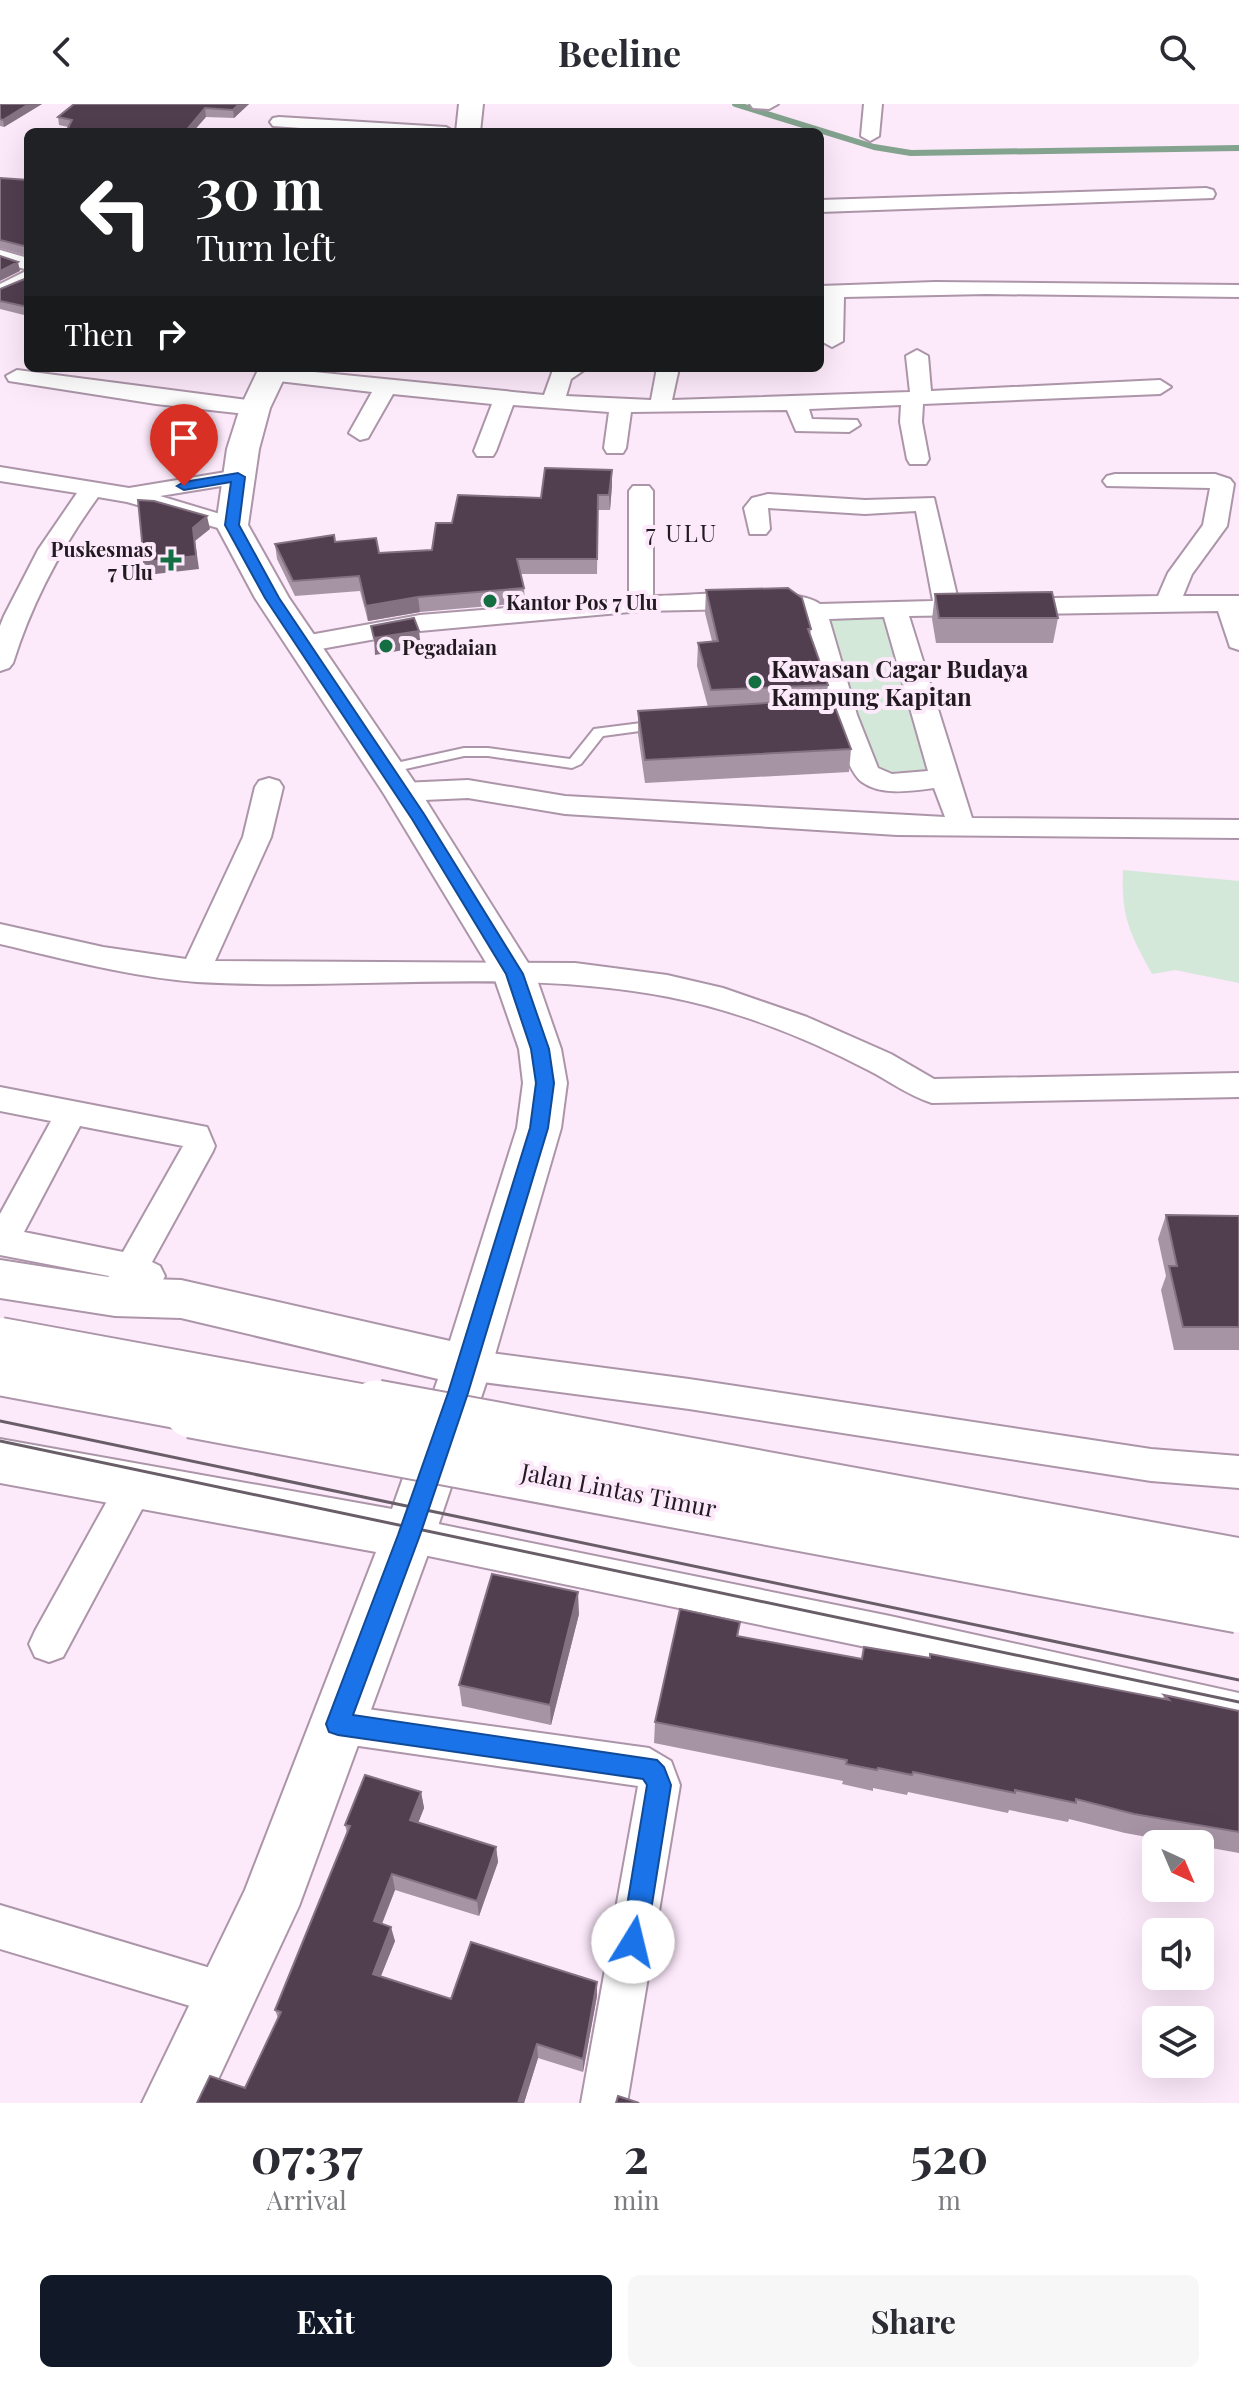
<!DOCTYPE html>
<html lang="en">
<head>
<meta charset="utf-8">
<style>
	:root { --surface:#fff; --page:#f7f7f7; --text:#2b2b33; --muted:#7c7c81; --accent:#111827 }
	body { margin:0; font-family:"Playfair Display",serif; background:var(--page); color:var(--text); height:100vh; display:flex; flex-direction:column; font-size:30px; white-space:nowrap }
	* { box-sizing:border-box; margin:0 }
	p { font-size:26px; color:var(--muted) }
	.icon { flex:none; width:44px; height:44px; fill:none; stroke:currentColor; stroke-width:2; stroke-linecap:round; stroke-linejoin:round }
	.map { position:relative; height:1999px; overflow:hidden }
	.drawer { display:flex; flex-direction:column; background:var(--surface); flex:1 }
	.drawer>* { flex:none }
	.hud { position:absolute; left:24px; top:24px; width:800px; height:244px; border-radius:12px; box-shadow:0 8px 32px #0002; background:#202124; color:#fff; overflow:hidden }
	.needle { width:52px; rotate:136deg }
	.tools { position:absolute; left:1142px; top:1726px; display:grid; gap:16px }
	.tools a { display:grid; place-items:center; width:72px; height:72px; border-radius:12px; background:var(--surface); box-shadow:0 8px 32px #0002; font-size:40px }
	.pin { position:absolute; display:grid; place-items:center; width:68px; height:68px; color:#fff; margin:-82px -34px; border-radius:50% 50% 50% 0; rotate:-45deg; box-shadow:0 0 8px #0007 }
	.pin .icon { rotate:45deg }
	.me { position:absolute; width:88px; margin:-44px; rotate:9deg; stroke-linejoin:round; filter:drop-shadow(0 0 6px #0008) }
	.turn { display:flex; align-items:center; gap:28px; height:168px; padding:0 40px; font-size:36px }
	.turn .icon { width:104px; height:104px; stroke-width:2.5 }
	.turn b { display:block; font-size:56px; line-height:68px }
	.then { display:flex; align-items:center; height:76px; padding:0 40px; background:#0003; gap:16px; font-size:30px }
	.eta { display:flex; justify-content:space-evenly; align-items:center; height:136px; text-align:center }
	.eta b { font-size:48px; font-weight:700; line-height:56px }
	.cta { display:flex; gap:16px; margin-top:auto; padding:16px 40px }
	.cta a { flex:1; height:92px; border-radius:12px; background:var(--accent); color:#fff; font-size:32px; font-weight:700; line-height:92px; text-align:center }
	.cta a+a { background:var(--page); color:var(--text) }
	header { display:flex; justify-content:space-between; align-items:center; height:104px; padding:0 40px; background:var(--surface); font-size:36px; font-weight:700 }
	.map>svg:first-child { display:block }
	.green { fill:#d4e8da }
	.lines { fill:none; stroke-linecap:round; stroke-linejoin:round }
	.stream { stroke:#83a38e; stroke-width:6 }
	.lane-casing { stroke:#ac95a9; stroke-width:4 }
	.street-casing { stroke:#ac95a9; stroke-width:4 }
	.secondary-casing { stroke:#ac95a9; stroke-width:4 }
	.lane { fill:#fff; fill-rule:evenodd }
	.street { fill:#fff; fill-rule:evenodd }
	.secondary { fill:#fff; fill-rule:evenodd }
	.tram { stroke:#695e68; stroke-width:3 }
	.highway-bridge-far1-casing { stroke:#ac95a9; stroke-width:48; stroke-linecap:butt }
	.highway-bridge-casing { stroke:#ac95a9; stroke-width:61; stroke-linecap:butt }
	.highway-bridge-far1 { stroke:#fff; stroke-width:44 }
	.highway-bridge { stroke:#fff; stroke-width:57 }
	.wall { fill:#a694a4 }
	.shaded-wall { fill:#847182 }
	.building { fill:#513e4f; stroke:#847182; stroke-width:2 }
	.route { fill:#1a73e8; stroke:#114b97; stroke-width:2 }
	.poi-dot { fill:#136e42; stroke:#fce9fa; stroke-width:3 }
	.labels { text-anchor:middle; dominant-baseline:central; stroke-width:8; stroke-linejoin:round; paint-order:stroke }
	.far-poi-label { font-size:20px; font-weight:bold; fill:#221a21; stroke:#fce9fa; text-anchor:start }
	.far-quarter-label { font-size:24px; letter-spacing:2px; fill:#221a21; stroke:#fce9fa }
	.poi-label { font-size:24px; font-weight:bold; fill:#221a21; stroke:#fce9fa; text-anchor:start }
	.street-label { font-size:24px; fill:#221a21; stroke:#fce9fa }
</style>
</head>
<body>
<header><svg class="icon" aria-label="back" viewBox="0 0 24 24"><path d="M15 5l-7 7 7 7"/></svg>Beeline<svg class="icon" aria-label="search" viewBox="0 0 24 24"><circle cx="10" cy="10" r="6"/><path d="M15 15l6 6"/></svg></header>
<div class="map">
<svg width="1239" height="1999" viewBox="0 0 1239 1999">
	<rect width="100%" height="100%" fill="#fce9fa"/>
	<path class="green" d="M882,512L931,666L877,669L825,517Z
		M1123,766L1239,777V879L1175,866L1152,870C1130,829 1121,814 1123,766Z"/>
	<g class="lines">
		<path class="stream" d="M735,0L874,43L911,49L1239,44"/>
		<defs>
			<path id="lane" d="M657,617L664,621L662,624L603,632L581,660L572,664L488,652H464L387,669L380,665L387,661L464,644H488L570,655L594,625Z"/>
			<path id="street" d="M750,0H778L769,5L753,4Z
				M864,0H882L879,32L870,37L861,32Z
				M279,13L446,23L455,28H356L273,22L270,18L273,14Z
				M1206,84L1213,86L1215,90L1213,94L820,108V96Z
				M0,146L28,154V166L0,158Z
				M28,166V180L0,194V180Z
				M935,178L1239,181V193L986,190L844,193L843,237L832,243L821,237L824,194H820V182Z
				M917,246L928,252L931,287L1160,276L1171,283L1160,290L923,300L922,318L929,355L926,360H910L907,355L900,318L901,301L809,305L812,315L857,316L860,321L849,328L796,327L787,306L631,308L626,344L623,349H607L604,344L609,308L513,301L496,347L493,352H477L474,347L492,300L393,290L368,334L360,336L349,329L372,288L270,276L259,270L262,265L274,264L544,291L553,266L587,264L571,275L566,292L651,296L657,264H679L672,296L910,288L906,252Z
				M17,266L255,297L266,304L255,311L156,300L9,277L6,272Z
				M0,363L129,384L238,366L246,368L249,373L246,378L160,392L240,416L244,421L240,426L232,428L127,398L98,393C61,444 32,498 13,559L9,564L0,567V522L4,512L38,446L77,389L0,377Z
				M1115,370H1215L1230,375L1234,380L1227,422L1192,470L1183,492H1239V546L1230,543L1218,507L909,512L972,714L1239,716V734L897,731L565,710L468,694L402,697L392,694L388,688L392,682L402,679L468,676L565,692L945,713L934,684C911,687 882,692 862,678C840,664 811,541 802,511L787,504L641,507L420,527L304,548L295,545L291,540L295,535L304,532L420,511L629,494V387L633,382H649L653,387V492C689,492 795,481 820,500L933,497L916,407L865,410L768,404L770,425L766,430H750L744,404L752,394L768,390L865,396L934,394L958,496L1158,492L1168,469L1203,421L1210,384L1107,382L1103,377L1107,372ZM884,513L928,667L892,670L878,664L857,611L829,515Z
				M269,674L279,677L283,683L271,733L215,857L575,859L667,871L723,884L807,913L891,950L934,975L1239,969V993L932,999C907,991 890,977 868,966C807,934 736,906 669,893C514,863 353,887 197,878C131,873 64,855 0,840V820L103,843L186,855L243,733L255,683L259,677Z
				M0,983L207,1023L215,1042L213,1047L152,1158L160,1162L165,1172L160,1182L148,1186L138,1183L127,1203L115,1207L103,1203L98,1193L109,1172L0,1151V1110L51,1017L0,1007ZM80,1022L183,1042L123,1148L24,1128Z
				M467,1246L689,1275L1151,1345L1239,1352V1384L1151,1377L689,1305L467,1276L454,1272L449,1261L454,1250Z
				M135,1366L148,1370L154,1382L148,1394L63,1553L49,1558L35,1553L29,1540L35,1527L122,1370Z
				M409,1414L890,1512L1239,1589V1627L890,1548L409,1448L395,1443L390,1431L395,1419Z
				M338,1601L649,1644L671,1657L680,1681L627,1999H581L638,1682L338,1639L324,1634L318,1620L324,1606Z
				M0,1801L227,1869L243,1875L249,1891L243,1907L227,1913L0,1845Z"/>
			<path id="secondary" d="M459,0H483L480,28H456Z
				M259,264H289L270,304L259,345L248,421L289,494L415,679L535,870L561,945L567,979L561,1024L492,1261L435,1431L299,1802L207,1999H142L245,1786L376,1448L0,1379V1335L392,1405L438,1275L181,1214L115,1212L0,1194V1156L115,1174L181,1176L450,1237L517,1024L523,979L519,945L493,870L384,690L255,494L216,421L227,345L240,304Z"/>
		</defs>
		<use href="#lane" class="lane-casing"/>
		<use href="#street" class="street-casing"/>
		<use href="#secondary" class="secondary-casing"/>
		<use href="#lane" class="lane"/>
		<use href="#street" class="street"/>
		<use href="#secondary" class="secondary"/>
		<path class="tram" d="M0,1317L1239,1576
			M0,1337L1239,1598"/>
		<defs>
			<path id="highway-bridge-far1" d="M0,1236L387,1307
				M0,1269L203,1307"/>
			<path id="highway-bridge" d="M192,1305L1239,1500
				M376,1305L1239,1463"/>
		</defs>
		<use href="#highway-bridge-far1" class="highway-bridge-far1-casing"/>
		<use href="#highway-bridge" class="highway-bridge-casing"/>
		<use href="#highway-bridge-far1" class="highway-bridge-far1"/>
		<use href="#highway-bridge" class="highway-bridge"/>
	</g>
	<path class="wall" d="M0,0H42L4,23L0,22Z
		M249,0L234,14L206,13L68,23L59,21L58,13Z
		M0,74L28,76V152L0,144Z
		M28,155V212L0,205V185L27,174Z
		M612,381L610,406H598L597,470H521L524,484L525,499L420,508L368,517L360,487L295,492L277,455L275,440L335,438L379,449L432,446L452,419L541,394Z
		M706,486L811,525L810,531L828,581L826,595L851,645L849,668L645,679L638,630V607L708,603L697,562L698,539L712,537L705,509Z
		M935,490L1058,514L1053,539H936L932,515Z
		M1166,1111L1239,1112V1246H1174L1161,1186L1166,1172L1158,1135Z
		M579,1510L551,1621L462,1602L459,1581Z
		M740,1518L738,1532L861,1555L1163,1595L1164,1591L1239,1607V1749L1200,1742V1740H1186L1125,1729L1069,1715L1068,1718L1009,1706L1008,1709L908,1688L907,1691L873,1684V1687L842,1680L843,1677L654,1639L655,1618Z
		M421,1688L424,1704L418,1719L496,1743L498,1758L479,1812L395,1786L382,1820L395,1837L381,1872L451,1895L597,1878V1892L583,1968L538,1954L524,1999H197L245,1984L278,1914L275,1906L347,1729L345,1721Z"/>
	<path class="shaded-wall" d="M29,0H42L4,23L3,16Z
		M239,0H249L234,14L233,6Z
		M205,4L206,13L193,28H185Z
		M18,158L20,167L0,177V167Z
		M612,366V381L610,406L609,391Z
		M207,412L210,425L195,437L199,465L147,471L144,458L193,424Z
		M418,493L420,508L368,517L366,502Z
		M419,527L421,543L375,551L374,534Z
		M578,1488L579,1510L551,1621L550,1601Z
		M421,1688L424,1704L413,1732L410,1716Z
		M496,1743L498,1758L479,1812L477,1797Z
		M392,1770L395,1786L377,1832L374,1817Z
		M391,1823L395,1837L376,1884L373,1870Z
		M597,1878V1892L583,1968V1955Z
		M537,1940L538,1954L524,1999H518Z"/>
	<path class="building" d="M0,0H29L3,16L0,15Z
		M74,0H239L233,6L205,4L185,28H66L72,16L58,13Z
		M298,26L325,28H297Z
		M0,74L28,76V143L0,136Z
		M0,152L18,158L0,167Z
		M28,155V203L0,197V185L27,174Z
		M545,364L612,366L609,391H598L597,455H517L524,484L418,493L366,502L359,472L293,477L275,440L334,431L335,438L376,434L379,449L432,446L436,419H452L458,391L541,394Z
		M138,396L154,397L207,412L193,424L196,452L144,458Z
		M788,484L802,494L811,525H808L828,581L711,586L698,539L718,537L706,486Z
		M1052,488L1058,514H939L935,490Z
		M414,514L419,527L374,534L371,522Z
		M832,595L851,645L645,656L638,607Z
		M1166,1111L1239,1112V1223H1183L1169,1162H1177Z
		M492,1470L578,1488L550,1601L459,1581Z
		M680,1505L740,1518L737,1532L862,1555L864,1543L930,1554V1550L1169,1596L1164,1591L1239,1607V1728L1134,1710L1076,1695V1699L1015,1686V1689L913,1668L912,1671L878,1664L877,1666L846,1660L847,1656L655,1618Z
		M365,1671L421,1688L410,1716L496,1743L477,1797L392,1770L374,1817L391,1823L373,1870L451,1895L471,1838L597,1878L583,1955L537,1940L518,1999H197L210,1972L245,1984L281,1908L275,1906L350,1722L345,1721Z
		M618,1992L639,1999H616Z"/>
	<path class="route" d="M238,369L245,373L239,421L279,494L424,710L523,870L549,945L554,979L548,1024L468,1289L420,1431L353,1611L657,1656L664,1663L671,1681L646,1838L642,1846L633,1850L624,1846L621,1838L647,1681L643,1675L338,1631L329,1628L326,1620L398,1431L448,1289L530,1024L536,979L531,945L506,870L412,715L265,494L225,421L231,378L184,386L177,382L184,378Z"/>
	<g class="poi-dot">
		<path d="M167 444h8v8h8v8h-8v8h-8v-8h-8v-8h8z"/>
		<circle cx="490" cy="497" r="8"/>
		<circle cx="386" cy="542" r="8"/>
		<circle cx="755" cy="578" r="8"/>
	</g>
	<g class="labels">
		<g class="far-poi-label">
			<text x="153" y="444" text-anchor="end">Puskesmas<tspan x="153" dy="23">7 Ulu</tspan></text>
			<text x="506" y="497">Kantor Pos 7 Ulu</text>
			<text x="402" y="542">Pegadaian</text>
		</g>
		<g class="far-quarter-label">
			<text x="682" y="428">7 ULU</text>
		</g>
		<g class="poi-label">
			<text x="771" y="564">Kawasan Cagar Budaya<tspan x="771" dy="28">Kampung Kapitan</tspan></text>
		</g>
		<g class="street-label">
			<text transform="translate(619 1385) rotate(11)">Jalan Lintas Timur</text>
		</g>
	</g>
</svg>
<div class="tools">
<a><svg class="needle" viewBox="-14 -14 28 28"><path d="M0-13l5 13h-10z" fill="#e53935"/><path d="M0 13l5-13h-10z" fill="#7c7c81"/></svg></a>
<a><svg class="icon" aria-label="sound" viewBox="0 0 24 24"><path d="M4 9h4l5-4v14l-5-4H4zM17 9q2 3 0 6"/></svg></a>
<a><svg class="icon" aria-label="layers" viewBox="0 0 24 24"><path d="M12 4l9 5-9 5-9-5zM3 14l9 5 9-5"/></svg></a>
</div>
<div class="pin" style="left:184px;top:382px;background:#d93025"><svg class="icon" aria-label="arrive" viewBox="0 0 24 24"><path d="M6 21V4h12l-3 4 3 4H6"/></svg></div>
<svg class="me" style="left:633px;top:1838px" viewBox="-20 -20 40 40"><circle r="19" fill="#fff"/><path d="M0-13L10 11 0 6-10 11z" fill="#1a73e8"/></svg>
<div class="hud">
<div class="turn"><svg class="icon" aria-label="left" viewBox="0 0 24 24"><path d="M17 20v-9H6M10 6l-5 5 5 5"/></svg><div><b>30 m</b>Turn left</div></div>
<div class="then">Then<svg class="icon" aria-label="right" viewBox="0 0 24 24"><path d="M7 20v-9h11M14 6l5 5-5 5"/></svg></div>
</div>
</div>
<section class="drawer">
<div class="eta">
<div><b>07:37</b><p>Arrival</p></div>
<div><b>2</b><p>min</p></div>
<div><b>520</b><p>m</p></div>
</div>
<div class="cta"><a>Exit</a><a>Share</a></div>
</section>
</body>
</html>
